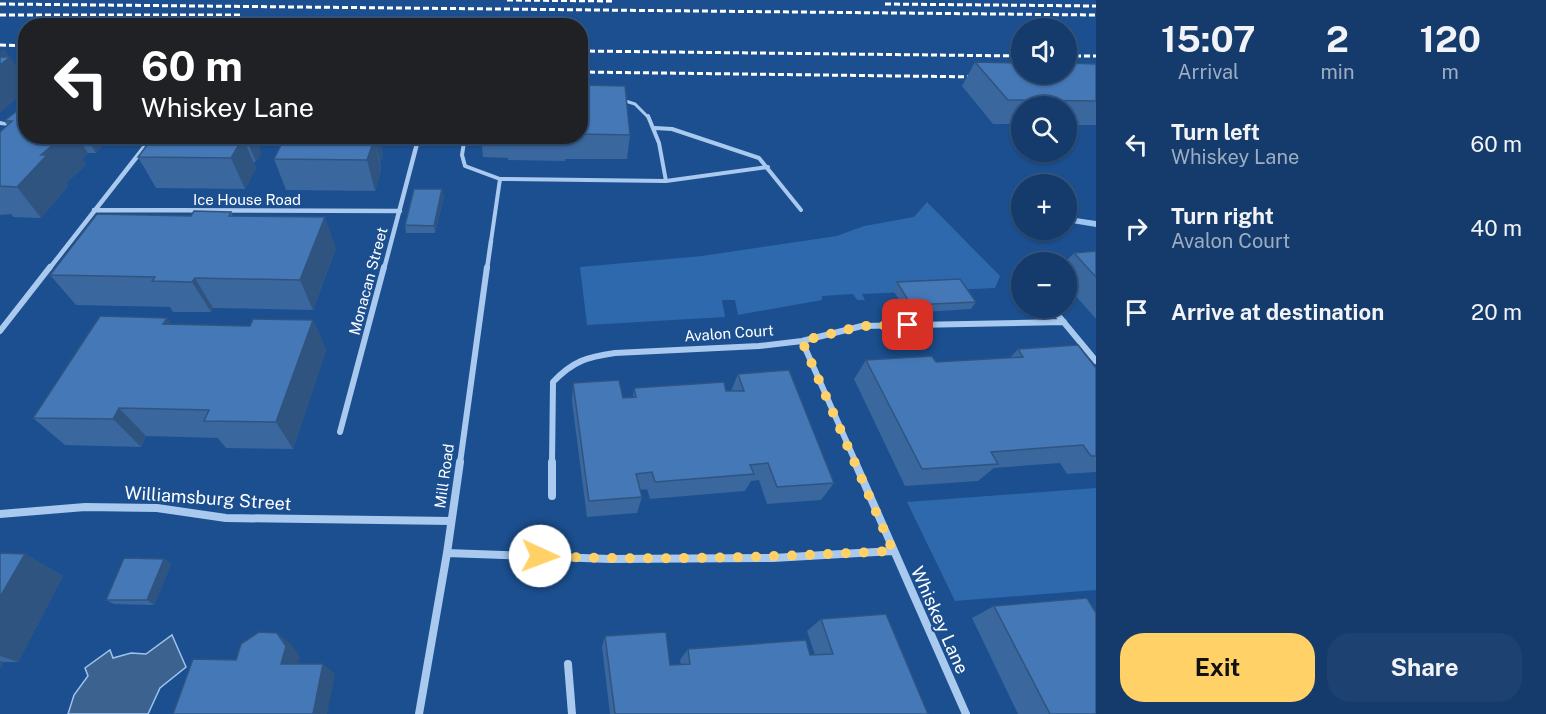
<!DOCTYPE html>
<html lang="en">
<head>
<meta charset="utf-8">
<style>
	:root { --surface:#143b6b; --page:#1d4271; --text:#f1f3f6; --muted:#9dadc1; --line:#33557e; --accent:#ffd166 }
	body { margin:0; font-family:"Public Sans",sans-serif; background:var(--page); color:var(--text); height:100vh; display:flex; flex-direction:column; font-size:22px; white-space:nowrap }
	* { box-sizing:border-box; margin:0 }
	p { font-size:20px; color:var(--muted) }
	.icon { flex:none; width:33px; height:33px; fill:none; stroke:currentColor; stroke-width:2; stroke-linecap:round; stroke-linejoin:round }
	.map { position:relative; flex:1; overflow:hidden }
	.side { display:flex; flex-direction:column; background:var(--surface); width:450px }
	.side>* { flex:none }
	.guide { position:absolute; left:18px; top:18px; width:570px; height:126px; border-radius:24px; box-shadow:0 2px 4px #0004,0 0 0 2px var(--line); background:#202124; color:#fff; overflow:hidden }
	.buttons { position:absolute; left:1011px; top:18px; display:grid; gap:12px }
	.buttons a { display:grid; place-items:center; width:66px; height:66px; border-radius:50%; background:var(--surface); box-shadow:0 2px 4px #0004,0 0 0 2px var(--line); font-size:30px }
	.pin { position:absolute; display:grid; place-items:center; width:51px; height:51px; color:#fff; margin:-26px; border-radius:12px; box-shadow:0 3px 9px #0006 }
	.me { position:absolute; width:66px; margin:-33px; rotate:92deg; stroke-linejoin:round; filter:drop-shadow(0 0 4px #0008) }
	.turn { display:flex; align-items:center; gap:21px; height:126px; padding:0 24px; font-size:27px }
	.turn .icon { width:78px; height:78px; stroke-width:2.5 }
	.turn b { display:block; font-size:42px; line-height:51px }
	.eta { display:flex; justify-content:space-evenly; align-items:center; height:102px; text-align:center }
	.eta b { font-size:36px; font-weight:700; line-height:42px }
	.button { display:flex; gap:12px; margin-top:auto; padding:12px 24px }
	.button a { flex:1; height:69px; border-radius:24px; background:var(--accent); color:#111; font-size:24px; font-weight:700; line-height:69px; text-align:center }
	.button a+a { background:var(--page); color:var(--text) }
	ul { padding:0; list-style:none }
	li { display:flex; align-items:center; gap:18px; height:84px; padding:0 24px }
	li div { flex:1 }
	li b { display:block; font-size:22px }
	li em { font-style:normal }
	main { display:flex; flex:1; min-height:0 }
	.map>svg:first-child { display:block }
	.green { fill:#2e69ad }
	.water { fill:#3c6290; stroke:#9cc4f0; stroke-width:1.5 }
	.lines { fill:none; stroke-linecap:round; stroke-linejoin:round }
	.stream { fill:#9cc4f0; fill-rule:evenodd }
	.service-far1 { stroke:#a9c9ee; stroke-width:3 }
	.service { stroke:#a9c9ee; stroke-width:4 }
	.minor-far2 { stroke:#a9c9ee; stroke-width:4.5 }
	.minor-far1 { stroke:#a9c9ee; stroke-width:6 }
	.minor { stroke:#a9c9ee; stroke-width:8 }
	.rail { stroke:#fff; stroke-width:3; stroke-dasharray:6 3; stroke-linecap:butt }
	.wall { fill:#3a679d }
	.shaded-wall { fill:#305480 }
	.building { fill:#4478b7; stroke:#305480; stroke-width:1.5 }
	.route { stroke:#ffd166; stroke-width:10; stroke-dasharray:0 18 }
	.labels { text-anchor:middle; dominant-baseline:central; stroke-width:4.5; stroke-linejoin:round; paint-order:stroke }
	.street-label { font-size:15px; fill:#fff; stroke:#1b4f8f }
	.near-street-label { font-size:18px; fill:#fff; stroke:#1b4f8f }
</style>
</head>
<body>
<main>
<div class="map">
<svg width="1096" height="714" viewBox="0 0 1096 714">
	<rect width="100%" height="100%" fill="#1b4f8f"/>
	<path class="green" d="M927,202L1000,276L995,288L862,294L865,300H857L853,294L822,296V300L738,315L735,300H722L725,317L587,325L580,267L702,256L837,236L864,226L914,217Z
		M1096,488V590L955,601L907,502Z"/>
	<path class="water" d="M172,635L186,667L160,688L148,714H68L74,695L88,676L85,668L110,650L113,658L131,653L146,654Z"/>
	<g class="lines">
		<path class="stream" d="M1069,217L1096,221V227L1066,222V218Z"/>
		<path class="service-far1" d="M622,100L635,104L649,118"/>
		<path class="service" d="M648,116L659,143L666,181
			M0,123L10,124
			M655,128L672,129L759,158L801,210
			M465,136L462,155L465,166L500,179L666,181L768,167
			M491,241L500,179"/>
		<path class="minor-far2" d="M94,210L400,211
			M49,269L153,136
			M384,269L419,136
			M487,269L491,241"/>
		<path class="minor-far1" d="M1052,308L1096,361
			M0,331L50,267
			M802,341L856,463
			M340,432L384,267
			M460,463L487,267
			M552,463L553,382C573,361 587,357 615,353L759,346L802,341L862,326L1064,322"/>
		<path class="minor" d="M855,462L966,714
			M552,496V462
			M0,514L85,507L157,508L226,518L451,521
			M447,553L610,559L773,558L893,551
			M568,664L572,714
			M419,714L447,553L460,462"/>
		<path class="rail" d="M507,0L612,1
			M0,4L1096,15
			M885,4L1096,6
			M0,15H240
			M0,45L26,46
			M580,51L1022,56
			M1066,56H1096
			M0,66H26
			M580,72L982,77"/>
	</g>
	<path class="wall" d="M975,62L1096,64V125H1066V106H1022V124H993L962,86Z
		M580,85L630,135L627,159H565V161L508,160V158L483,157L481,136H580Z
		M26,99V136H105L101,142L102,145L96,153H88L82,159L86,165L66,183L68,186L41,218L13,217L11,214L0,215V132L7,125L4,121L23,106L21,103Z
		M170,136H266L259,149L261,153L256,162H253L256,168L245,189L156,188L138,157Z
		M297,136H389L385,137L381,148L383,155L380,163L381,170L375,191L286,190L274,159L298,139Z
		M444,196L435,233H406L405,225Z
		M231,212L233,216L336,248L313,310L213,308L211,312H173L170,307L76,305L50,275L191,216Z
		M1096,251V319L1066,285V262H1065L1074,253Z
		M897,282L976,302L971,309L907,313L893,290Z
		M167,318L172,325L250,326L313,320L326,350L293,449L226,448L218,438L146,436L141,447L65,445L33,418Z
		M1018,349L1096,368V472L1067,474L1060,463L994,468L978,481L905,486L854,379L866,360L936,362L1010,358Z
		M738,374L834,483L821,500L767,504L759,480L751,481L745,491L650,499L647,489L640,490L642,497L637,513L587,517L572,402L573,383L623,398L633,397L634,388L731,391Z
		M0,553L25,554L63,576L18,662H4L0,669Z
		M164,559L171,564L154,605L114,604L106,600Z
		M994,606L1096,714H1018L972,618Z
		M821,619L928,714H610L602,647L605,636L670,665H681L680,660L688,649L815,655L807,631Z"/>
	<path class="shaded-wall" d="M4,49L26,79V90L0,113V52Z
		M58,136H77L88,153L82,159L86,165L66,183L68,186L41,218L17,187L41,155Z
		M85,136H105L101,142L102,145L96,153Z
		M230,136H235L239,145L243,138L256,168L245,189L231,158L229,138Z
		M245,136H266L259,149L261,153L256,162Z
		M361,136H363L368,156L374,140L381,170L375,191L367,160L360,140Z
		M373,136H385L381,148L383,155L380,163Z
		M442,189L444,196L435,233L434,226Z
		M325,217L336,248L313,310L300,280Z
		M195,278L213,308L211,312L192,282Z
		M167,318L188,348L163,324Z
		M313,320L326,350L293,449L276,422Z
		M119,408L146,436L141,447L113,419Z
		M25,554L63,576L18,662L0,656V597Z
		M164,559L171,564L154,605L147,600Z
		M277,633L291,644L300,657L295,674L281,664Z
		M0,661L4,662L0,669Z
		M323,664L335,674L327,714H313Z"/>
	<path class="building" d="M0,57H10L0,65Z
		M975,62L1022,63V74H1066V63L1096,64V101L1008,100Z
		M580,85L625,86L630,135L580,134Z
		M26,104V136H63L41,155H47L17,187L0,186V132L12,121H4Z
		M171,136H230L229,138H243L231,158L138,157L153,137Z
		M302,136H361L360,140H374L367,160L274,159L284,139H301Z
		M414,189H442L434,226L405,225Z
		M194,211L231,212L229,216L325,217L300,280L195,278L192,282L152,281L155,277L50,275L97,214L191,216Z
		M1096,251V277L1074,253Z
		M960,279L976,302L911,305L897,282Z
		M100,316L167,318L163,324L250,326L253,319L313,320L276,422L204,421L209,410L119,408L113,419L33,418Z
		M1078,345L1096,368V456H1091L1083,445L991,452L998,464L922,469L866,360L932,356L936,362L1023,357L1018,349Z
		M789,370L834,483L777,487L768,463L750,465L754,474L655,482L652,472L636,474L642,497L589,501L573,383L619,380L623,398L636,397L634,388L724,382L726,391H744L738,374Z
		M0,553L25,554L0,597Z
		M124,558L164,559L147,600H106Z
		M1087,598L1096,613V714H1050L994,606Z
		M886,614L928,714H615L605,636L666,632L670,665L690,664L688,649L806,640L810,655L833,654L821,619Z
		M259,632L277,633L286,646L281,664H323L313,714H173L193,659L236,660L241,644Z"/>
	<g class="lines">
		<path class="route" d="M540,556C658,561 775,557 893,551L802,341L862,326L908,325"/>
	</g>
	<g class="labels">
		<g class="street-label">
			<text x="247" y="199">Ice House Road</text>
			<text transform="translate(368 281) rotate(-75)">Monacan Street</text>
			<text transform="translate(729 333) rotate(-4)">Avalon Court</text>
			<text transform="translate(444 476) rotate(-82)">Mill Road</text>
		</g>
		<g class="near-street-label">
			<text transform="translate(208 498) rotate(4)">Williamsburg Street</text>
			<text transform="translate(940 620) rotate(66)">Whiskey Lane</text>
		</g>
	</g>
</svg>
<div class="buttons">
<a><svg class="icon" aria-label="sound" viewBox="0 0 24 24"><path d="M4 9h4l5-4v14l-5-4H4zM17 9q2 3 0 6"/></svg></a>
<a><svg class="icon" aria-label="search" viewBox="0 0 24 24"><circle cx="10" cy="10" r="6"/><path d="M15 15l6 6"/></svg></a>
<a>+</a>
<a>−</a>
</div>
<div class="pin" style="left:908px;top:325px;background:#d93025"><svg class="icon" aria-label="arrive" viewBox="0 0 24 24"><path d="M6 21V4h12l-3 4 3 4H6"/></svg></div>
<svg class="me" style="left:540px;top:556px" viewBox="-20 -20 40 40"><circle r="19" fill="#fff"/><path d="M0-13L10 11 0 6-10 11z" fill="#ffd166"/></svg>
<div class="guide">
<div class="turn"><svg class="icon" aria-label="left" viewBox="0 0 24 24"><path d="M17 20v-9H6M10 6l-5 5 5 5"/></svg><div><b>60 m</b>Whiskey Lane</div></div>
</div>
</div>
<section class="side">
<div class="eta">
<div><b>15:07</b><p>Arrival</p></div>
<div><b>2</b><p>min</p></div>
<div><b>120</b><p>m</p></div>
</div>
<ul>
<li><svg class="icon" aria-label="left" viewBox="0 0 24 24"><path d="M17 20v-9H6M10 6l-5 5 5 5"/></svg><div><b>Turn left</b><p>Whiskey Lane</p></div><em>60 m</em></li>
<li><svg class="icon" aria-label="right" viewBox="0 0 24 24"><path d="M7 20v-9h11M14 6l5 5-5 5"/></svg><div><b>Turn right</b><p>Avalon Court</p></div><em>40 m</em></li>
<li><svg class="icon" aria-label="arrive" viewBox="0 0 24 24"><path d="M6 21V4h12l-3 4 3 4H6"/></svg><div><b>Arrive at destination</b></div><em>20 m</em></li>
</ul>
<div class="button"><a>Exit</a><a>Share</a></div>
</section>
</main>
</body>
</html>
